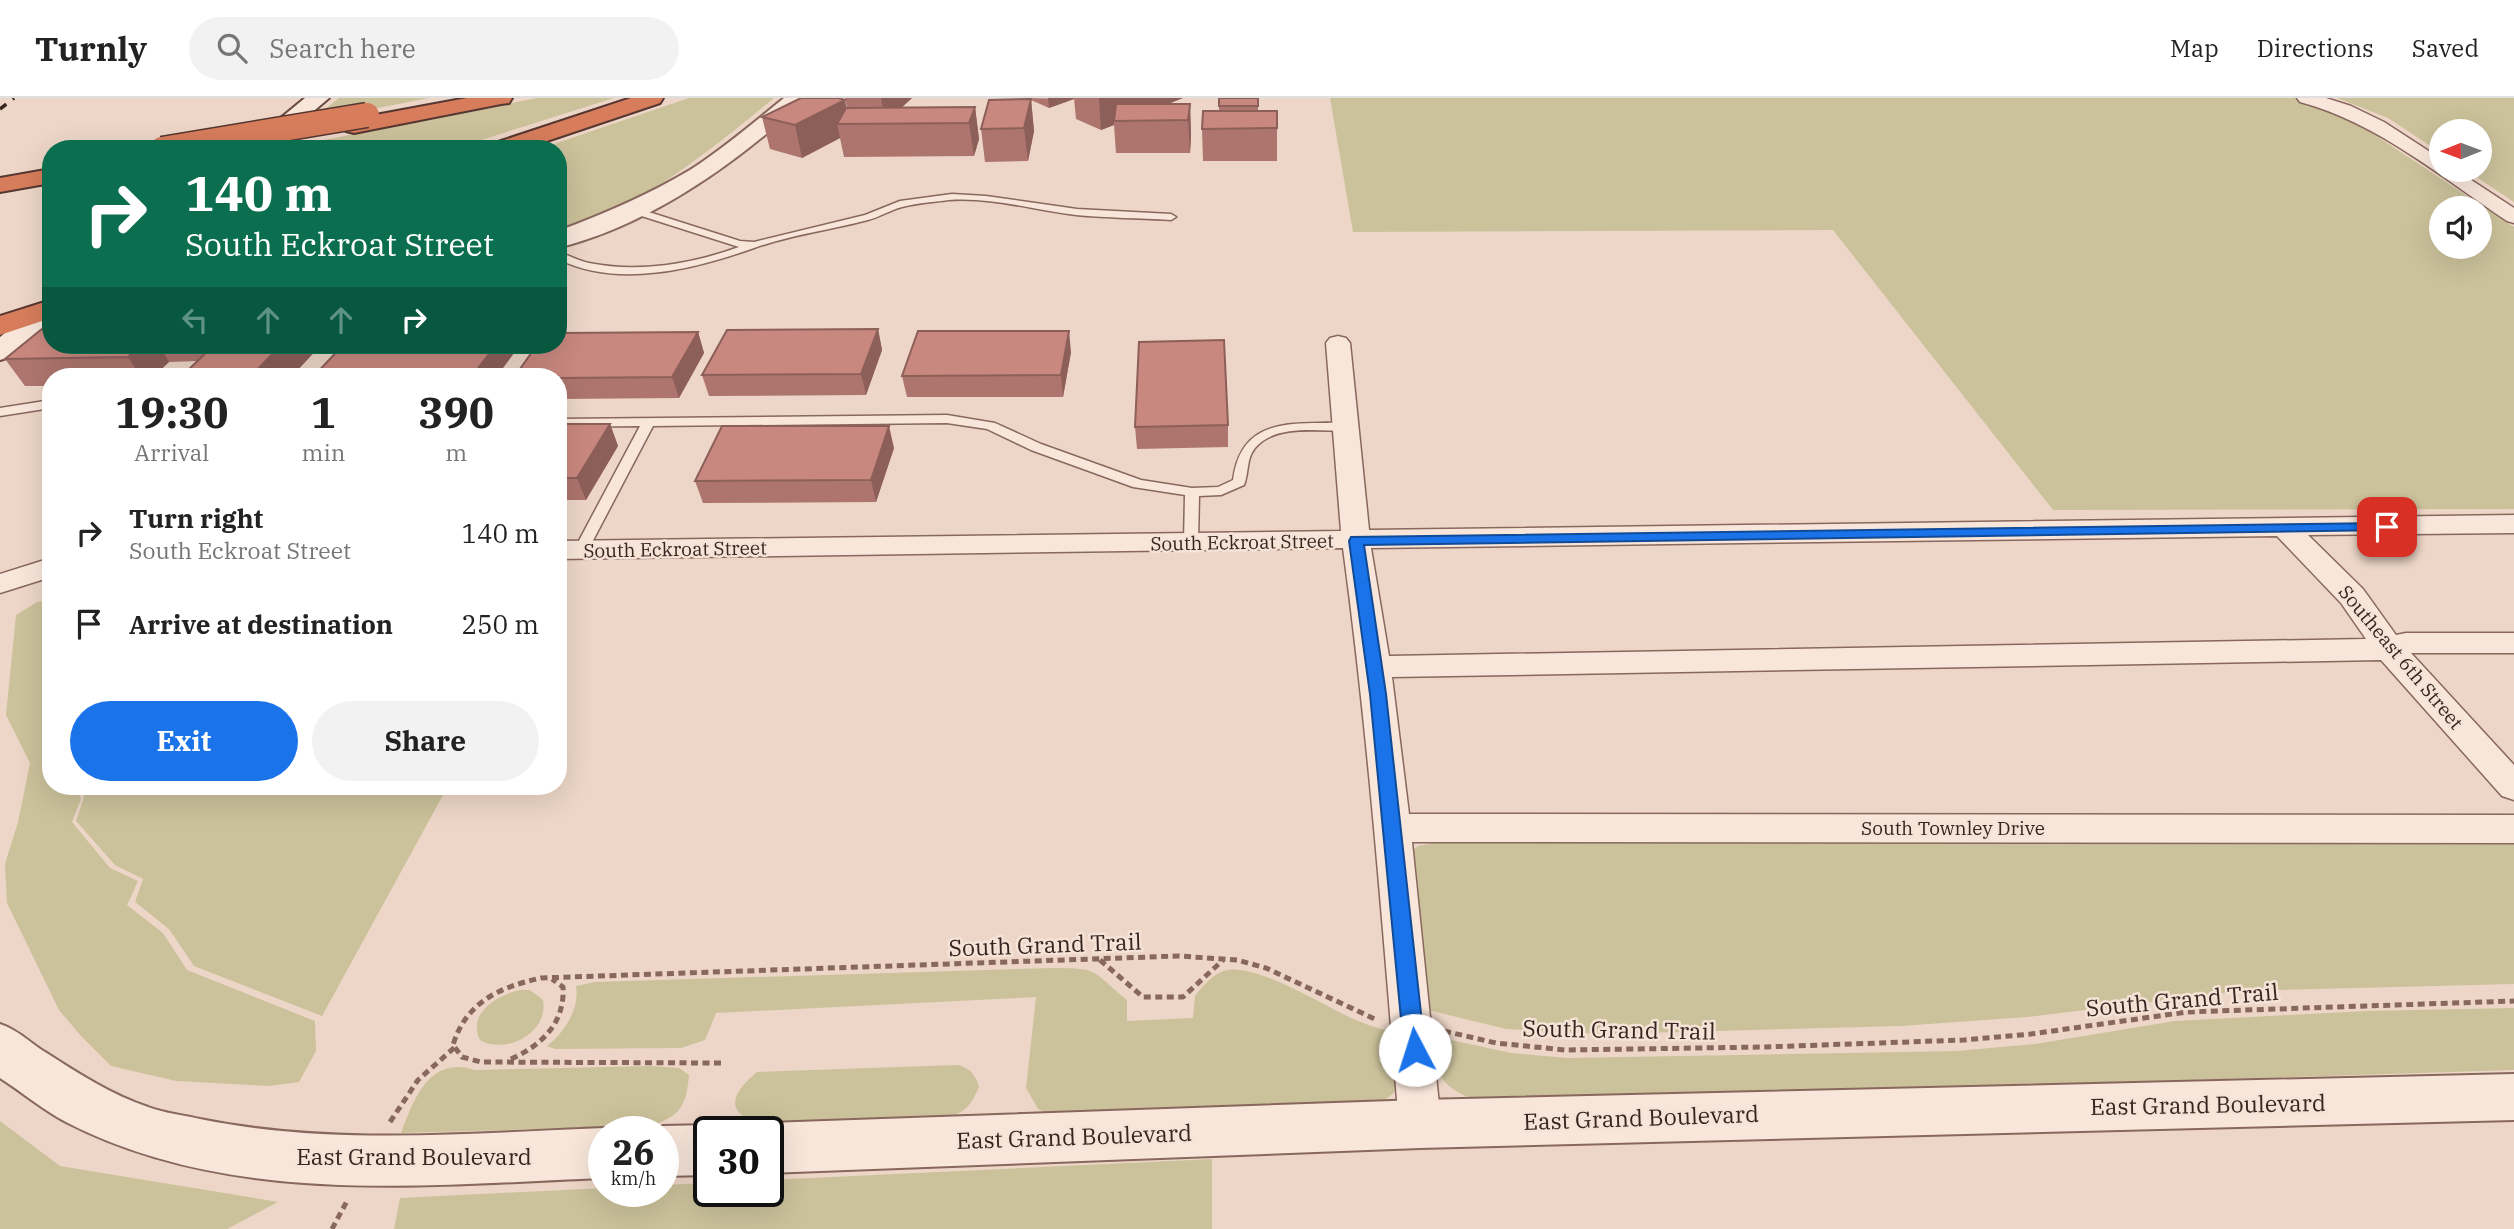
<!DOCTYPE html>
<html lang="en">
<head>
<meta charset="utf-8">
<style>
	:root { --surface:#fff; --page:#f2f2f2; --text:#222; --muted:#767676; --line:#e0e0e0; --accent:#1a73e8 }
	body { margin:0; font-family:"IBM Plex Serif",serif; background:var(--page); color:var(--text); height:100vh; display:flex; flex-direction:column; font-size:26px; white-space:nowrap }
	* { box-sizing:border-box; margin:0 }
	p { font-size:23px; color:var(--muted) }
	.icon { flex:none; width:38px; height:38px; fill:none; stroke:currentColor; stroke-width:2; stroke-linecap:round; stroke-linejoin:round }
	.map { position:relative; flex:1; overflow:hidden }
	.side { position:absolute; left:42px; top:270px; width:525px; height:427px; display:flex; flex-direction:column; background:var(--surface); border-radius:28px; box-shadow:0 7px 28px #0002 }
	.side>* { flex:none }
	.guide { position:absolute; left:42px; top:42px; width:525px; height:214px; border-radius:28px; box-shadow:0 7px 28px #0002; background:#0b6e4f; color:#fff; overflow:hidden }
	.needle { width:46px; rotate:269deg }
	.tools { position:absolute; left:2429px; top:21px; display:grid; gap:14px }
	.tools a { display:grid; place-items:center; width:63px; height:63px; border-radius:50%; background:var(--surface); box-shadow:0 7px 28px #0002; font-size:35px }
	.speed { position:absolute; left:588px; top:1018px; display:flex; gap:14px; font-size:35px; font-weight:700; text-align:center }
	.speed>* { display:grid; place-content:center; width:91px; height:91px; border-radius:50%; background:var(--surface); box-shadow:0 7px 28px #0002; line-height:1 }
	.speed small { font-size:18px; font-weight:400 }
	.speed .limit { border:4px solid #111; border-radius:10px; background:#fff; color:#111 }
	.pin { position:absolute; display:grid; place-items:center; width:60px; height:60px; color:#fff; margin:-30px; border-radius:14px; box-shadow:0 4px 10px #0006 }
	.me { position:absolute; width:77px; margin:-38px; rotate:355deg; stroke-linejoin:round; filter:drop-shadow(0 0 5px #0008) }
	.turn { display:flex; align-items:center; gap:24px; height:147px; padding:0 28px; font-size:32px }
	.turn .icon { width:91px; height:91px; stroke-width:2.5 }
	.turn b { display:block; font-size:49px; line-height:60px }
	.lanes { display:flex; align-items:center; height:66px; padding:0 28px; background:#0003; justify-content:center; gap:35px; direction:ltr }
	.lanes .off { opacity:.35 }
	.eta { display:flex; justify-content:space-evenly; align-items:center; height:119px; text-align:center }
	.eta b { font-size:42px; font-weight:700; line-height:49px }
	.primary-button { display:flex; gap:14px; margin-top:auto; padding:14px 28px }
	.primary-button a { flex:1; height:80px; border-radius:42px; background:var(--accent); color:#fff; font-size:28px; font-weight:700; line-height:80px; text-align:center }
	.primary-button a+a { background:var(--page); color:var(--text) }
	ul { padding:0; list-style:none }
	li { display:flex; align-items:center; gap:21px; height:91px; padding:0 28px }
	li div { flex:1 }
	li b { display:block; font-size:26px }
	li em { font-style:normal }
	header { display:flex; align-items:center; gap:42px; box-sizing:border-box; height:98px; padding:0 35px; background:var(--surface); border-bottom:2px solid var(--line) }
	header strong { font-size:33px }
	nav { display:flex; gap:38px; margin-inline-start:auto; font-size:24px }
	.search { width:490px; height:63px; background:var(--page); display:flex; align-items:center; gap:18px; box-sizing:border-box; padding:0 24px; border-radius:38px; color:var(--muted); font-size:26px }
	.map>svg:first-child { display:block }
	.green { fill:#cbc29b; fill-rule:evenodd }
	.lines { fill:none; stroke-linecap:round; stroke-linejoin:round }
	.service-casing { stroke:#88675d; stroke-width:3 }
	.minor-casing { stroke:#88675d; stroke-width:3 }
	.tertiary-casing { stroke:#88675d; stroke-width:4 }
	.secondary-casing { stroke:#694940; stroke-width:4 }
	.motorway-casing { stroke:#563731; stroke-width:4 }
	.path { stroke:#88675d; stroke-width:5; stroke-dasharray:7 4.5; stroke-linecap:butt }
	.service { fill:#f8e6da; fill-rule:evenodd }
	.minor { fill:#f8e6da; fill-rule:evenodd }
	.tertiary { fill:#f8e6da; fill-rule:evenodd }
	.secondary { fill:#f8e6da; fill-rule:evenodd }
	.motorway { fill:#d77d5c; fill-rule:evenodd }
	.rail { stroke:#392520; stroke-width:3.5; stroke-dasharray:8 8; stroke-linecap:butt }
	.motorway-bridge-casing { stroke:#563731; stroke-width:27; stroke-linecap:butt }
	.motorway-bridge { stroke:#d77d5c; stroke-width:24 }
	.wall { fill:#ad756d }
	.shaded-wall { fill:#8d5f59 }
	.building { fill:#c9887f; stroke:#8d5f59; stroke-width:2 }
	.route { fill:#1a73e8; stroke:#114b97; stroke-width:2 }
	.labels { text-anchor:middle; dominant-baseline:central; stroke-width:5; stroke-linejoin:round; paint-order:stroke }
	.street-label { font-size:19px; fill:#392520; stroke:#f4e3d6 }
	.near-street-label { font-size:23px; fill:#392520; stroke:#f4e3d6 }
</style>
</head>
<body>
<header>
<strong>Turnly</strong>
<div class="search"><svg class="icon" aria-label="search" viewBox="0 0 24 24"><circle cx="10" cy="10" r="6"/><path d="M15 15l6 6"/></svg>Search here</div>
<nav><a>Map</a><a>Directions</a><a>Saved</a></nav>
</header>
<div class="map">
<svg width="2514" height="1131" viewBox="0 0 2514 1131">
	<rect width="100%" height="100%" fill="#edd6c7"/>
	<path class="green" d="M339,0H429L368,12H324Z
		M537,0H614L453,51H278Z
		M689,0H774C734,33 692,67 648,94C621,111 589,122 558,132V51H539Z
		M1330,0H2319L2514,129V411L2053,412L1833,132L1353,134ZM2441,110H2480V149H2441Z
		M2337,0H2514V104L2466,72H2480V33H2441V55L2388,20Z
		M51,502V688H77L81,701L72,724L110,770L138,783L127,807L163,835L187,872L315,923L316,953L299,984L268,988L176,983L111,968L81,938L59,912L7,805L5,766L18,724L30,665L6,617L16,517L37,504Z
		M81,688H448L322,918L194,868L169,831L135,804L143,781L115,767L76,723L84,699Z
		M1454,741L2514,742V886L2242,893L2027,919L1901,928L1604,936L1506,931L1428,912L1409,756L1418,748Z
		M1052,870C1102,870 1091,873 1127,902V923L1193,920L1195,898C1201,890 1212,877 1223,873C1254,862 1328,911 1358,923C1372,929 1386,932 1400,936C1403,970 1413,987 1378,1006L1054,1018L1038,1011L1026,990L1036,899L716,915L705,942L681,950L555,951L547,948C565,934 580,910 576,888L595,884Z
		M520,892H530L543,902C549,935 506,957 480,942C467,915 497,897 520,892Z
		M2514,910V972L1490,1004C1446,997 1435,980 1428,937L1511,955L1568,960L1957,953L2035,946L2175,923L2365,913Z
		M958,967C971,971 975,976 979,989C971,1008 964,1016 944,1020L756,1024C721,1013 736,991 757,974Z
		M651,968L679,970L689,977C686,1008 682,1017 651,1028L401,1035C414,1001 429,957 475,972Z
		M0,1023L60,1068L278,1104L227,1131H0Z
		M1212,1061V1131H394L400,1100L604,1090V1094H663V1087L709,1085V1094H768V1082Z"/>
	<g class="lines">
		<defs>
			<path id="service" d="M952,96L986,98L1077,111L1171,116L1176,119L1171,122C1139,120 1107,120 1076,117C1035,112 991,99 949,102C934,104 917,105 902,109C890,112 880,119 868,122C830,132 790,137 754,150C695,171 618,191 558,161V154C569,157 578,163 589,165C638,175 692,166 739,149L629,114V110L633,109L740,143L754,144L865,117L900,103Z
				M51,302V310L0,318V310Z
				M947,317L995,325L1041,346L1141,382L1192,390L1218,389L1233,382C1240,330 1274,325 1320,325C1330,325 1344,323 1351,329L1345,333C1318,333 1275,326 1255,350C1246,361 1249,375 1244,387L1221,397L1199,398L1198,444L1191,448L1184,444L1185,397L1133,389L1031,352L987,331L947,325L653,328L588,452L581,456L574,452L640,328L558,329V321Z"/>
			<path id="minor" d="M2297,0H2326L2351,8L2384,24L2441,61V72H2456L2514,110V125L2507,123C2441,79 2378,25 2300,4Z
				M1338,238L1346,240L1350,245L1369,432L2514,417V435L2308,437L2363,491L2396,537L2406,535H2514V555H2411L2514,667V702L2502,698L2381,562L1392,579L1409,716L2514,717V745L1412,744L1441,1026L1435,1040L1420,1046L1405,1040L1399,1026C1383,834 1369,642 1343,450L558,461V443L1341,433L1326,245L1330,240ZM2277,438L2341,505L2366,541L1389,558L1371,450Z
				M51,460V479L0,495V476Z"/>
			<path id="tertiary" d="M784,0H808C799,13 783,23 771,32C710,83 637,130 558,150V133C604,116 648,97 690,72C723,51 753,25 784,0Z
				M0,926C18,932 29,944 45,954C78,975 110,996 148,1009C164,1015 183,1017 200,1021C332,1048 470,1035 604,1030L615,1034H604V1080C425,1087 231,1109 66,1024C43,1012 22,994 0,980Z
				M2514,976V1022L1420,1050L768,1075V1034H748L768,1025L1420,1002Z
				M709,1027L728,1034H709V1077L663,1078V1034H647L663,1028Z"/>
			<path id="secondary" d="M305,0H329L269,51H243Z
				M51,204V226L10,259L0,262V239L41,206Z"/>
			<path id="motorway" d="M467,0H512L509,5L501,6L354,35L346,33L343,28L346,23L354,21Z
				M631,0H663L660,5L523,51H489L492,46Z
				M51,71V85L0,94V80Z
				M51,202V220L0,237V218Z"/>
		</defs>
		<use href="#service" class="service-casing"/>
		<use href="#minor" class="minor-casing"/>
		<use href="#tertiary" class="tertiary-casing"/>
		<use href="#secondary" class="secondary-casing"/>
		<use href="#motorway" class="motorway-casing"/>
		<path class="path" d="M1100,862L1143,899H1183L1223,862
			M1444,933L1496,945L1565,952L1765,949L1964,942L2031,936L2187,914L2514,903
			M511,961C542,947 565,925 563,889L552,881
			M721,965L481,964L462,959L453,947C466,904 500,889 541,880L1179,858L1237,862L1266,870L1377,922
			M390,1024L418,982L455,949
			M332,1131L347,1103"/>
		<use href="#service" class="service"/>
		<use href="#minor" class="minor"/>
		<use href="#tertiary" class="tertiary"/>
		<use href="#secondary" class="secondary"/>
		<use href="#motorway" class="motorway"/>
		<path class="rail" d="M0,11L14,0"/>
		<defs>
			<path id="motorway-bridge" d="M162,51L367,17"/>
		</defs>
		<use href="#motorway-bridge" class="motorway-bridge-casing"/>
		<use href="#motorway-bridge" class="motorway-bridge"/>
	</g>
	<path class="wall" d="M845,0H912L902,9H975L979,41L974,58L844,59L840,40L802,60L770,51L762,19L847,10Z
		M1025,0L1074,1L1049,10L1031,2L1034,33L1028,63L985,64L981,31L1028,1Z
		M1074,0H1183L1168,6H1190L1191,38L1190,55H1116L1114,27L1101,32L1076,21Z
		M1219,0H1258V13L1277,30V63H1203L1202,31L1219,13Z
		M878,231L882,252L866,297L709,298L702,277Z
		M698,234L704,255L679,300L558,301V278Z
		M51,247H321L292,278H182L198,263L169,264L154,278H51V288H25L5,261Z
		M1071,254L1063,299H907L902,278Z
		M558,326H610L618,348L586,402H558Z
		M1228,327V349L1137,351L1135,329Z
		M894,350L876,404L703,405L695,383Z"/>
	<path class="shaded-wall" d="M881,0H912L885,25Z
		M1048,0H1074V1L1049,10Z
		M1099,0H1183L1125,23H1114V27L1101,32Z
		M1031,1L1034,33L1028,63L1024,30Z
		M845,2L850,26H837L840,40L802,60L795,27Z
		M1190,6L1191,38L1190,55L1188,22Z
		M975,9L979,41L974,58L969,25Z
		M878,231L882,252L866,297L861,276Z
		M1069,233L1071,254L1063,299L1061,277Z
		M698,234L704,255L679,300L672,279Z
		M141,247H159L169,264L154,278H140L128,259Z
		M281,247H321L292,278H251Z
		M496,247H512L515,254L497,278H472Z
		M610,326L618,348L586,402L577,380Z
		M889,328L894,350L876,404L871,382Z"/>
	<path class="building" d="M801,0H838L845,2L795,27L762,19Z
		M1219,0H1258V8H1219Z
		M1031,1L1024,30L981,31L989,2Z
		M1116,6H1190L1188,22L1114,23Z
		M975,9L969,25L837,26L846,10Z
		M1203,13H1277V30L1202,31Z
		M48,226H51V247H141L128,259L5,261Z
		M878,231L861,276L702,277L727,232Z
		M918,233H1069L1061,277L902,278Z
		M698,234L672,279L558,280V278H515L537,247H558V235Z
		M1224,242L1228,327L1135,329L1139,244Z
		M214,247H281L251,278H182Z
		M343,247H496L472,278H314Z
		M558,326H610L577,380H558Z
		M722,328H889L871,382L695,383Z"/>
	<path class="route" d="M2387,425L2394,429L2392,432L1364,447L1386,596L1425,952L1422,959L1415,961L1407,959L1404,952L1370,596L1349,443L1351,439Z"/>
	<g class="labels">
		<g class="street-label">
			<text transform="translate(1242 444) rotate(-1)">South Eckroat Street</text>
			<text transform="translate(675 451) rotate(-1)">South Eckroat Street</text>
			<text transform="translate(2401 559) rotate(50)">Southeast 6th Street</text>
			<text x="1953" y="730">South Townley Drive</text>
		</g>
		<g class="near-street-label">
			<text transform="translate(1045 846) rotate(-2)">South Grand Trail</text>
			<text transform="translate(2182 901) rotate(-5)">South Grand Trail</text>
			<text transform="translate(1619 931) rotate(1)">South Grand Trail</text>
			<text transform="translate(2208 1006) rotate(-1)">East Grand Boulevard</text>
			<text transform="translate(1641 1019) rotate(-2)">East Grand Boulevard</text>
			<text transform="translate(1074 1038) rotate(-2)">East Grand Boulevard</text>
			<text x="414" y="1058">East Grand Boulevard</text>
		</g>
	</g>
</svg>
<div class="tools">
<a><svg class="needle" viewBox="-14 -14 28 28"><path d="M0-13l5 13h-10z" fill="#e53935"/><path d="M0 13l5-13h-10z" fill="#767676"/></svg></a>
<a><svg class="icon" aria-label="sound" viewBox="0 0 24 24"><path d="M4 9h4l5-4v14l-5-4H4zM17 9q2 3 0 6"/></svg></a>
</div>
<div class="speed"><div>26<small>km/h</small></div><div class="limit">30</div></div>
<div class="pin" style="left:2387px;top:429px;background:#d93025"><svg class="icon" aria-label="arrive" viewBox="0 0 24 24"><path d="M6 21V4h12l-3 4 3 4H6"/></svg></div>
<svg class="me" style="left:1415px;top:952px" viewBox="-20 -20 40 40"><circle r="19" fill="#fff"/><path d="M0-13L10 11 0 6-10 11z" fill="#1a73e8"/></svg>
<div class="guide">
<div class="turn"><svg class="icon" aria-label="right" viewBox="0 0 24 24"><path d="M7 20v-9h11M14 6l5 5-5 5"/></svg><div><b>140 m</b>South Eckroat Street</div></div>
<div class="lanes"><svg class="icon off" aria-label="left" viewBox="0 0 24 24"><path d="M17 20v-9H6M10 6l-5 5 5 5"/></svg><svg class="icon off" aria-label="ahead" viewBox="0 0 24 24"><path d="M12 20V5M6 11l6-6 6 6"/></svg><svg class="icon off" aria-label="ahead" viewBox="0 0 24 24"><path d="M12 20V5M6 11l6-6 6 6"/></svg><svg class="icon" aria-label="right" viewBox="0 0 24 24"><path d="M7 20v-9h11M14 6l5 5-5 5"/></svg></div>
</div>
<section class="side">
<div class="eta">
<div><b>19:30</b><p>Arrival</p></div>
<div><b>1</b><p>min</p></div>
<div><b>390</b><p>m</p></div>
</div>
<ul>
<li><svg class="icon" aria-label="right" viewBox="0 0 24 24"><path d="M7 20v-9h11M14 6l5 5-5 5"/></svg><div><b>Turn right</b><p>South Eckroat Street</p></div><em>140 m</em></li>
<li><svg class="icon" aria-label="arrive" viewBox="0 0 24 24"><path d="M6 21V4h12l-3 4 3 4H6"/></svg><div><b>Arrive at destination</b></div><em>250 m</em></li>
</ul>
<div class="primary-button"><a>Exit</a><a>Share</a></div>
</section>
</div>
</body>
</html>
